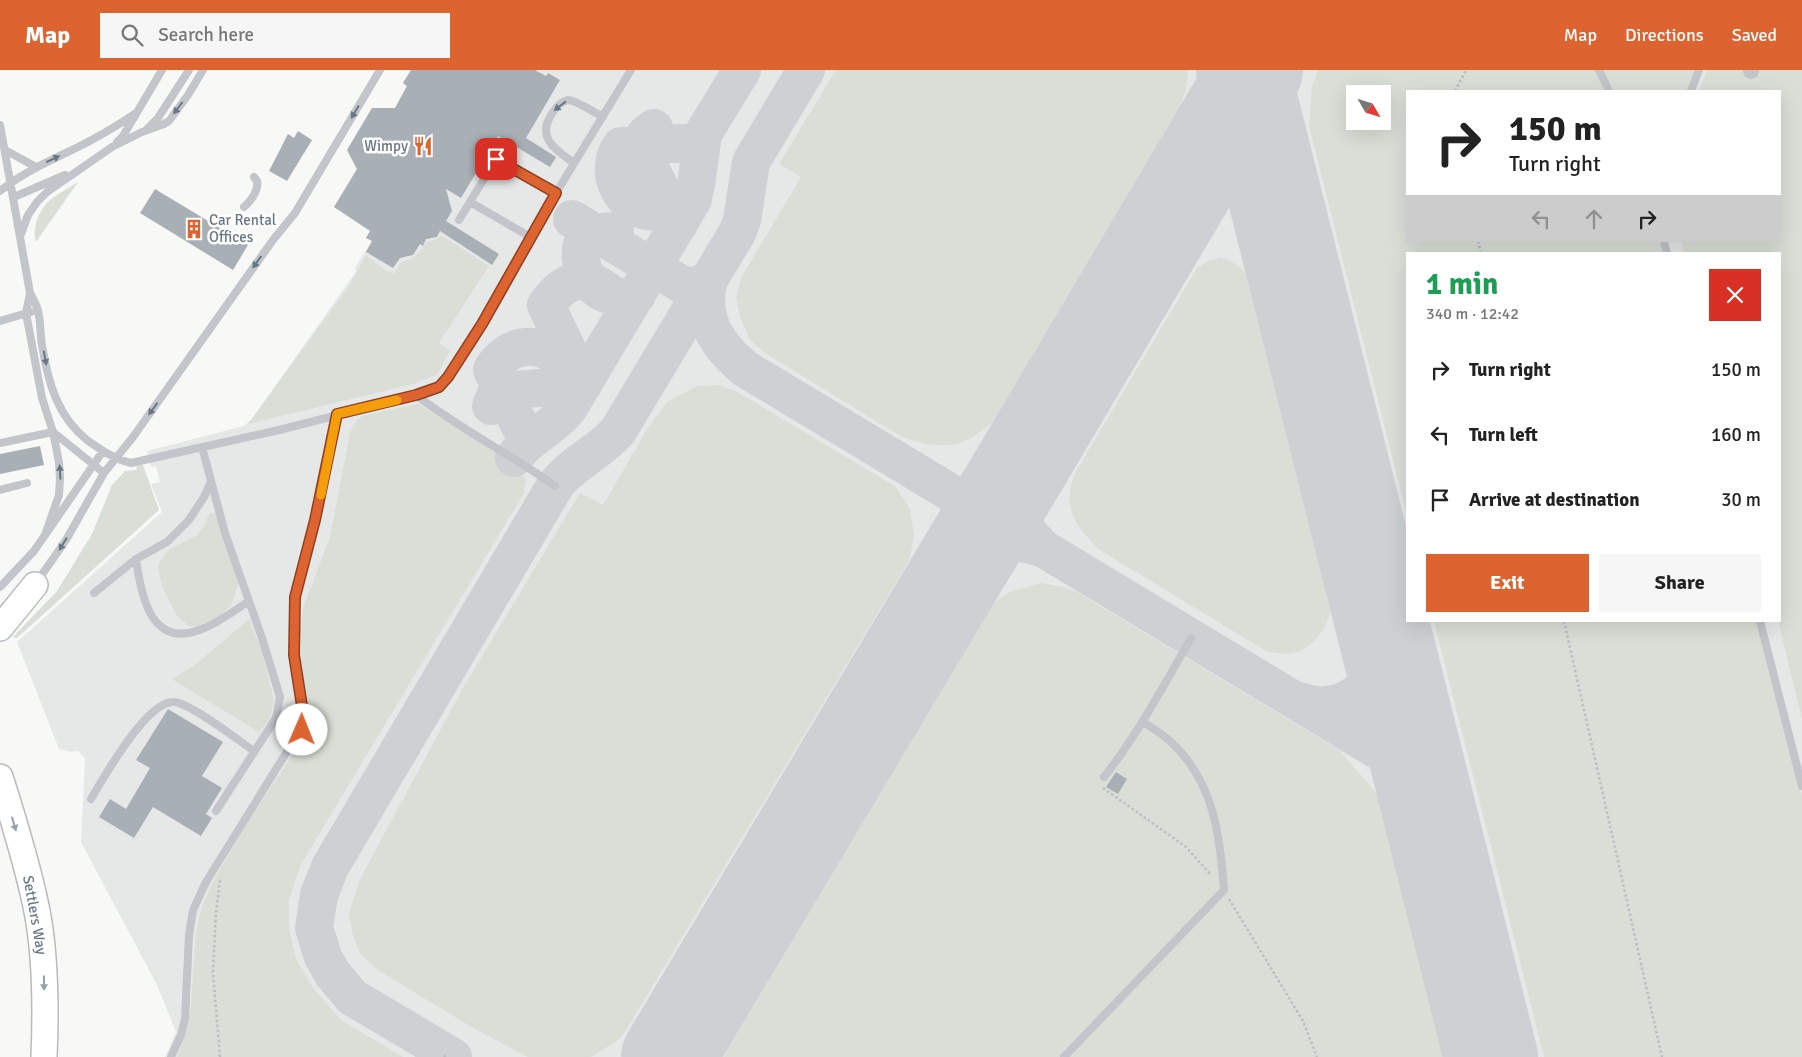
<!DOCTYPE html>
<html lang="en">
<head>
<meta charset="utf-8">
<style>
	:root { --surface:#fff; --page:#f6f6f6; --text:#222; --muted:#767676; --accent:#dd6331 }
	body { margin:0; font-family:Signika,sans-serif; background:var(--page); color:var(--text); height:100vh; display:flex; flex-direction:column; font-size:19px; white-space:nowrap }
	* { box-sizing:border-box; margin:0 }
	p { font-size:16px; color:var(--muted) }
	.icon { flex:none; width:28px; height:28px; fill:none; stroke:currentColor; stroke-width:2; stroke-linecap:round; stroke-linejoin:round }
	.map { position:relative; flex:1; overflow:hidden }
	.drawer { position:absolute; left:1406px; top:182px; width:375px; height:370px; display:flex; flex-direction:column; background:var(--surface); border-radius:0px; box-shadow:0 5px 20px #0002 }
	.drawer>* { flex:none }
	.hud { position:absolute; left:1406px; top:20px; width:375px; height:152px; border-radius:0px; box-shadow:0 5px 20px #0002; background:#fff; color:var(--text); overflow:hidden }
	.needle { width:32px; rotate:129deg }
	.controls { position:absolute; left:1346px; top:15px; display:grid; gap:10px }
	.controls a { display:grid; place-items:center; width:45px; height:45px; border-radius:0px; background:var(--surface); box-shadow:0 5px 20px #0002; font-size:25px }
	.pin { position:absolute; display:grid; place-items:center; width:42px; height:42px; color:#fff; margin:-21px; border-radius:10px; box-shadow:0 2px 8px #0006 }
	.me { position:absolute; width:55px; margin:-28px; rotate:1deg; stroke-linejoin:round; filter:drop-shadow(0 0 4px #0008) }
	.turn { display:flex; align-items:center; gap:18px; height:105px; padding:0 20px; font-size:22px }
	.turn .icon { width:65px; height:65px; stroke-width:2.5 }
	.turn b { display:block; font-size:35px; line-height:42px }
	.lanes { display:flex; align-items:center; height:48px; padding:0 20px; background:#0003; justify-content:center; gap:25px; direction:ltr }
	.lanes .off { opacity:.35 }
	.round { display:grid; place-items:center; flex:none; width:52px; height:52px; border-radius:0px; background:var(--page) }
	.summary { display:flex; align-items:center; justify-content:space-between; height:85px; padding:0 20px }
	h1 { font-size:30px; font-weight:700; line-height:38px; color:#1e9e55 }
	.button { display:flex; gap:10px; margin-top:auto; padding:10px 20px }
	.button a { flex:1; height:58px; border-radius:0px; background:var(--accent); color:#fff; font-size:20px; font-weight:700; line-height:58px; text-align:center }
	.button a+a { background:var(--page); color:var(--text) }
	ul { padding:0; list-style:none }
	li { display:flex; align-items:center; gap:15px; height:65px; padding:0 20px }
	li div { flex:1 }
	li b { display:block; font-size:19px }
	li em { font-style:normal }
	header { display:flex; align-items:center; gap:30px; box-sizing:border-box; height:70px; padding:0 25px; background:var(--accent); color:#fff }
	header strong { font-size:24px }
	nav { display:flex; gap:28px; margin-inline-start:auto; font-size:18px }
	.search { width:350px; height:45px; background:var(--page); display:flex; align-items:center; gap:12px; box-sizing:border-box; padding:0 18px; border-radius:0px; color:var(--muted); font-size:19px }
	.map>svg:first-child { display:block }
	.built { fill:#e6e7e7; fill-rule:evenodd }
	.green { fill:#d9dfd7; fill-rule:evenodd }
	.lines { fill:none; stroke-linecap:round; stroke-linejoin:round }
	.taxiway { stroke:#ced1d3; stroke-width:38 }
	.runway { stroke:#ced1d3; stroke-width:94 }
	.building { fill:#a8b0b6 }
	.primary-casing { stroke:#b7bbbf; stroke-width:28 }
	.path { stroke:#bcbec1; stroke-width:2.5; stroke-dasharray:2.5 2.5; stroke-linecap:butt }
	.service { stroke:#c2c5c9; stroke-width:8 }
	.minor { stroke:#c2c5c9; stroke-width:16 }
	.primary { stroke:#fff; stroke-width:25 }
	.oneway { fill:#687785 }
	.oneway2 { fill:#95a0aa }
	.route-casing { stroke:#904020; stroke-width:12 }
	.route { stroke:#dd6331; stroke-width:9 }
	.slow { stroke:#f59e0b; stroke-width:9 }
	.labels { text-anchor:middle; dominant-baseline:central; stroke-width:5; stroke-linejoin:round; paint-order:stroke }
	.poi-label { font-size:15px; fill:#687785; stroke:#fff; text-anchor:end }
	.street-label { font-size:15px; fill:#687785; stroke:#fff }
</style>
</head>
<body>
<header>
<strong>Map</strong>
<div class="search"><svg class="icon" aria-label="search" viewBox="0 0 24 24"><circle cx="10" cy="10" r="6"/><path d="M15 15l6 6"/></svg>Search here</div>
<nav><a>Map</a><a>Directions</a><a>Saved</a></nav>
</header>
<div class="map">
<svg width="1802" height="987" viewBox="0 0 1802 987">
	<rect width="100%" height="100%" fill="#f8f8f6"/>
	<path class="built" d="M411,0H1707L1698,21H1408V171H1681L1684,184H1408V551H1778L1802,650V987H165L176,962L157,915L81,772L85,688L78,681L71,682L59,679L17,572L162,442L151,414L160,412L156,396L151,397L147,381L244,356L252,349L357,200L354,199L372,171L366,168L388,131L366,158L334,137L357,99L347,80L372,38H395L407,17L403,13ZM1355,24H1382V51H1355Z"/>
	<path class="green" d="M836,0H1188L1186,19L1179,38L993,352C960,380 943,380 902,367L765,283L750,270L740,247L736,227L742,206L801,107L779,94Z
		M1318,0H1697L1688,21H1408V171H1661L1665,184H1408L1407,446L1309,56L1312,16ZM1355,24H1382V51H1355Z
		M1707,0H1802V650L1778,551H1780V184H1684L1681,171H1780V21H1698Z
		M78,112L36,172C32,160 38,141 48,132C55,125 69,118 78,112Z
		M441,165L489,196L439,273L450,281L437,305L413,314L248,354L349,216L366,185L385,200L394,204L400,193L415,187L427,172L437,169Z
		M1220,187C1240,195 1245,198 1252,220L1333,532C1328,556 1314,583 1286,584C1279,584 1272,582 1266,581L1100,480C1083,464 1066,445 1070,420C1071,413 1074,407 1076,401L1197,198L1208,191Z
		M717,315L734,320L896,417L910,439L914,465L910,489L625,962L618,970L591,987H528L475,959L378,900L360,883L353,866L349,843L360,809L463,618L580,423L603,435L648,358L667,332L697,316Z
		M418,334L516,393L526,410L524,423L300,796L289,830V859L296,889L313,918L341,950L403,987H177L187,960L191,936L196,862L201,840L211,815L247,753L299,675L309,644L301,592L300,565L303,538L330,467L350,363L355,353L362,346Z
		M137,395H143L159,440L17,568L13,567L57,521L92,464L112,415L125,401L136,400Z
		M215,443L218,445L239,512L231,536L218,547L200,557L189,556L177,546L162,516L158,498L159,493L168,480L196,466L204,456L209,444Z
		M1041,513L1064,517L1075,521L1339,680L1374,720L1388,753L1446,987H723L994,533L1010,522Z
		M249,549L262,581L274,630L269,650L259,662L172,609L195,595Z
		M1434,551H1758L1802,726V987H1544Z"/>
	<g class="lines">
		<path class="taxiway" d="M654,58L646,64L638,75L679,154
			M693,129C681,134 669,142 656,142C623,142 602,104 621,76L702,72
			M572,149L681,214C691,218 700,215 709,209C699,247 715,273 744,298L1392,689C1417,711 1422,725 1433,756
			M615,161L587,163C572,186 585,221 613,226C621,228 629,227 637,225
			M578,302L546,235C564,210 583,202 609,222
			M491,336L497,321L583,315
			M528,372L492,300C509,269 552,268 566,303C570,315 567,329 566,341
			M514,388C528,367 553,358 568,339L692,131L696,115L703,64L742,0
			M1025,390C1014,424 1012,449 1040,475
			M961,498C988,477 1006,465 1041,478
			M1296,630C1305,633 1316,636 1326,635C1358,632 1384,604 1384,572C1384,561 1380,548 1378,537
			M453,987L352,927L332,903L323,887L314,858L319,825L330,797L555,416C571,394 600,382 618,361L737,163L742,150L751,92L806,0"/>
		<path class="runway" d="M1243,0L1491,987
			M668,987L1025,390L1256,0"/>
	</g>
	<path class="building" d="M411,0H535L546,6L548,3L560,10L526,68L556,87L550,97L498,66L461,128L446,119L452,141L446,151L499,184L492,195L440,161L437,167L426,169L423,176L420,174L413,185L400,188L393,198L366,182L372,171L366,168L370,161L334,137L357,99L347,80L372,38H395L407,16L403,13Z
		M298,61L312,70L287,111L269,101L288,64L294,68Z
		M155,119L248,175L233,200L140,143Z
		M40,376L44,395L0,404V384Z
		M168,639L223,672L202,706L222,718L206,744L212,748L201,766L153,737L134,768L99,747L110,729L126,739L150,698L136,690Z
		M1116,702L1127,709L1118,724L1106,717Z"/>
	<g class="lines">
		<defs>
			<path id="primary" d="M0,558L35,515
				M0,707C14,751 28,796 37,841C46,888 46,939 44,987"/>
		</defs>
		<use href="#primary" class="primary-casing"/>
		<path class="path" d="M1455,21L1466,0
			M1478,171L1481,184
			M1564,551L1662,987
			M1103,718L1186,777L1211,805
			M1229,829L1303,951L1317,987
			M220,987L213,903L216,842L220,810
			M444,987L447,983"/>
		<path class="service" d="M1599,0L1609,21
			M1691,21L1699,0
			M0,55L30,223C33,229 37,235 38,241C41,252 40,264 42,275C48,312 57,346 87,370C101,380 114,389 131,393L279,360L416,325L439,317L448,307L482,254L556,123L631,0
			M147,59L158,48L189,0
			M117,72L123,66L162,0
			M5,80L36,97
			M496,89L556,123
			M574,93C555,79 535,68 553,42C556,37 562,31 568,30C576,30 595,43 603,47
			M0,121C26,100 57,88 86,73C103,64 120,54 136,43
			M14,127L65,105
			M470,132L532,168
			M244,137C251,131 259,120 257,111L254,107
			M459,150L504,76
			M21,164L28,145L37,132L47,122L112,77L142,62L164,54L169,51L188,25L203,0
			M1664,171L1667,184
			M30,223L26,243L42,328L53,362L59,392L60,408L59,425L45,465
			M0,251L31,242
			M416,325C460,359 510,384 555,416
			M53,362L104,403
			M0,373L53,362
			M202,377L225,463L262,568L280,627L276,648L216,741
			M0,420L27,413
			M136,489C141,526 151,580 202,559C218,553 234,541 249,531
			M36,513L66,470L104,403L133,367L273,170L295,143L380,0
			M0,517L34,481L103,381
			M94,523L136,489L167,472L189,450L204,427L211,412
			M1760,551L1802,716
			M1104,707C1138,664 1164,615 1191,568
			M91,729C104,707 146,632 173,632C188,631 239,671 254,681
			M171,987L181,965L185,949L189,865L193,840L206,812L301,659L302,636L294,585L295,527L315,450L337,344
			M1064,987L1224,820C1220,765 1214,712 1171,672C1163,664 1152,658 1143,652"/>
		<path class="minor" d="M1751,1V0"/>
		<use href="#primary" class="primary"/>
	</g>
	<defs><path id="oneway-solid" d="M-6-.8H1V-3.2L6.5 0L1 3.2V.8H-6Z" transform="scale(1.25)"/></defs>
	<g class="oneway">
		<use href="#oneway-solid" transform="translate(560 36) rotate(142)"/>
		<use href="#oneway-solid" transform="translate(178 38) rotate(127)"/>
		<use href="#oneway-solid" transform="translate(355 42) rotate(121)"/>
		<use href="#oneway-solid" transform="translate(53 89) rotate(-25)"/>
		<use href="#oneway-solid" transform="translate(257 192) rotate(125)"/>
		<use href="#oneway-solid" transform="translate(45 288) rotate(80)"/>
		<use href="#oneway-solid" transform="translate(153 339) rotate(126)"/>
		<use href="#oneway-solid" transform="translate(60 402) rotate(-93)"/>
		<use href="#oneway-solid" transform="translate(63 474) rotate(122)"/>
	</g>
	<g class="oneway2">
		<use href="#oneway-solid" transform="translate(14 754) rotate(74)"/>
		<use href="#oneway-solid" transform="translate(44 913) rotate(89)"/>
	</g>
	<g class="lines">
		<defs>
			<path id="route" d="M302,660V636L294,585L295,527L315,450L337,344L416,325L439,317L448,307L482,254L556,123L496,89"/>
		</defs>
		<use href="#route" class="route-casing"/>
		<use href="#route" class="route"/>
		<path class="slow" d="M321,425L337,344L397,330"/>
	</g>
	<defs>
		<symbol id="restaurant-bare" viewBox="-9 -9 18 18"><path d="M-5-6h1v4h1v-4h1v4h1v-4h1v5L-1.5 .5V6h-2V.5L-5-1ZM5-6V6H3V1.5H1.5Q1.5-4 5-6Z" fill="#dd6331" stroke="#fff" stroke-width="2.5" paint-order="stroke"/></symbol>
		<symbol id="building-bare" viewBox="-9 -9 18 18"><path d="M-4-6H4V6H1V3H-1V6H-4ZM-2.5-4.3h1.7v1.8h-1.7ZM.8-4.3h1.7v1.8H.8ZM-2.5-1h1.7V.8h-1.7ZM.8-1h1.7V.8H.8Z" fill="#dd6331" stroke="#fff" stroke-width="2.5" paint-order="stroke"/></symbol>
	</defs>
	<g fill-rule="evenodd">
		<use href="#restaurant-bare" x="409" y="62" width="28" height="28"/>
		<use href="#building-bare" x="180" y="145" width="28" height="28"/>
	</g>
	<g class="labels">
		<g class="poi-label">
			<text x="408" y="76">Wimpy</text>
			<text x="209" y="150" text-anchor="start">Car Rental<tspan x="209" dy="17">Offices</tspan></text>
		</g>
		<g class="street-label">
			<text transform="translate(35 845) rotate(80)">Settlers Way</text>
		</g>
	</g>
</svg>
<div class="controls">
<a><svg class="needle" viewBox="-14 -14 28 28"><path d="M0-13l5 13h-10z" fill="#e53935"/><path d="M0 13l5-13h-10z" fill="#767676"/></svg></a>
</div>
<div class="pin" style="left:496px;top:89px;background:#d93025"><svg class="icon" aria-label="arrive" viewBox="0 0 24 24"><path d="M6 21V4h12l-3 4 3 4H6"/></svg></div>
<svg class="me" style="left:302px;top:660px" viewBox="-20 -20 40 40"><circle r="19" fill="#fff"/><path d="M0-13L10 11 0 6-10 11z" fill="#dd6331"/></svg>
<div class="hud">
<div class="turn"><svg class="icon" aria-label="right" viewBox="0 0 24 24"><path d="M7 20v-9h11M14 6l5 5-5 5"/></svg><div><b>150 m</b>Turn right</div></div>
<div class="lanes"><svg class="icon off" aria-label="left" viewBox="0 0 24 24"><path d="M17 20v-9H6M10 6l-5 5 5 5"/></svg><svg class="icon off" aria-label="ahead" viewBox="0 0 24 24"><path d="M12 20V5M6 11l6-6 6 6"/></svg><svg class="icon" aria-label="right" viewBox="0 0 24 24"><path d="M7 20v-9h11M14 6l5 5-5 5"/></svg></div>
</div>
<section class="drawer">
<div class="summary"><div><h1>1 min</h1><p>340 m · 12:42</p></div><a class="round" style="background:#d93025;color:#fff"><svg class="icon" aria-label="close" viewBox="0 0 24 24"><path d="M6 6l12 12M18 6L6 18"/></svg></a></div>
<ul>
<li><svg class="icon" aria-label="right" viewBox="0 0 24 24"><path d="M7 20v-9h11M14 6l5 5-5 5"/></svg><div><b>Turn right</b></div><em>150 m</em></li>
<li><svg class="icon" aria-label="left" viewBox="0 0 24 24"><path d="M17 20v-9H6M10 6l-5 5 5 5"/></svg><div><b>Turn left</b></div><em>160 m</em></li>
<li><svg class="icon" aria-label="arrive" viewBox="0 0 24 24"><path d="M6 21V4h12l-3 4 3 4H6"/></svg><div><b>Arrive at destination</b></div><em>30 m</em></li>
</ul>
<div class="button"><a>Exit</a><a>Share</a></div>
</section>
</div>
</body>
</html>
